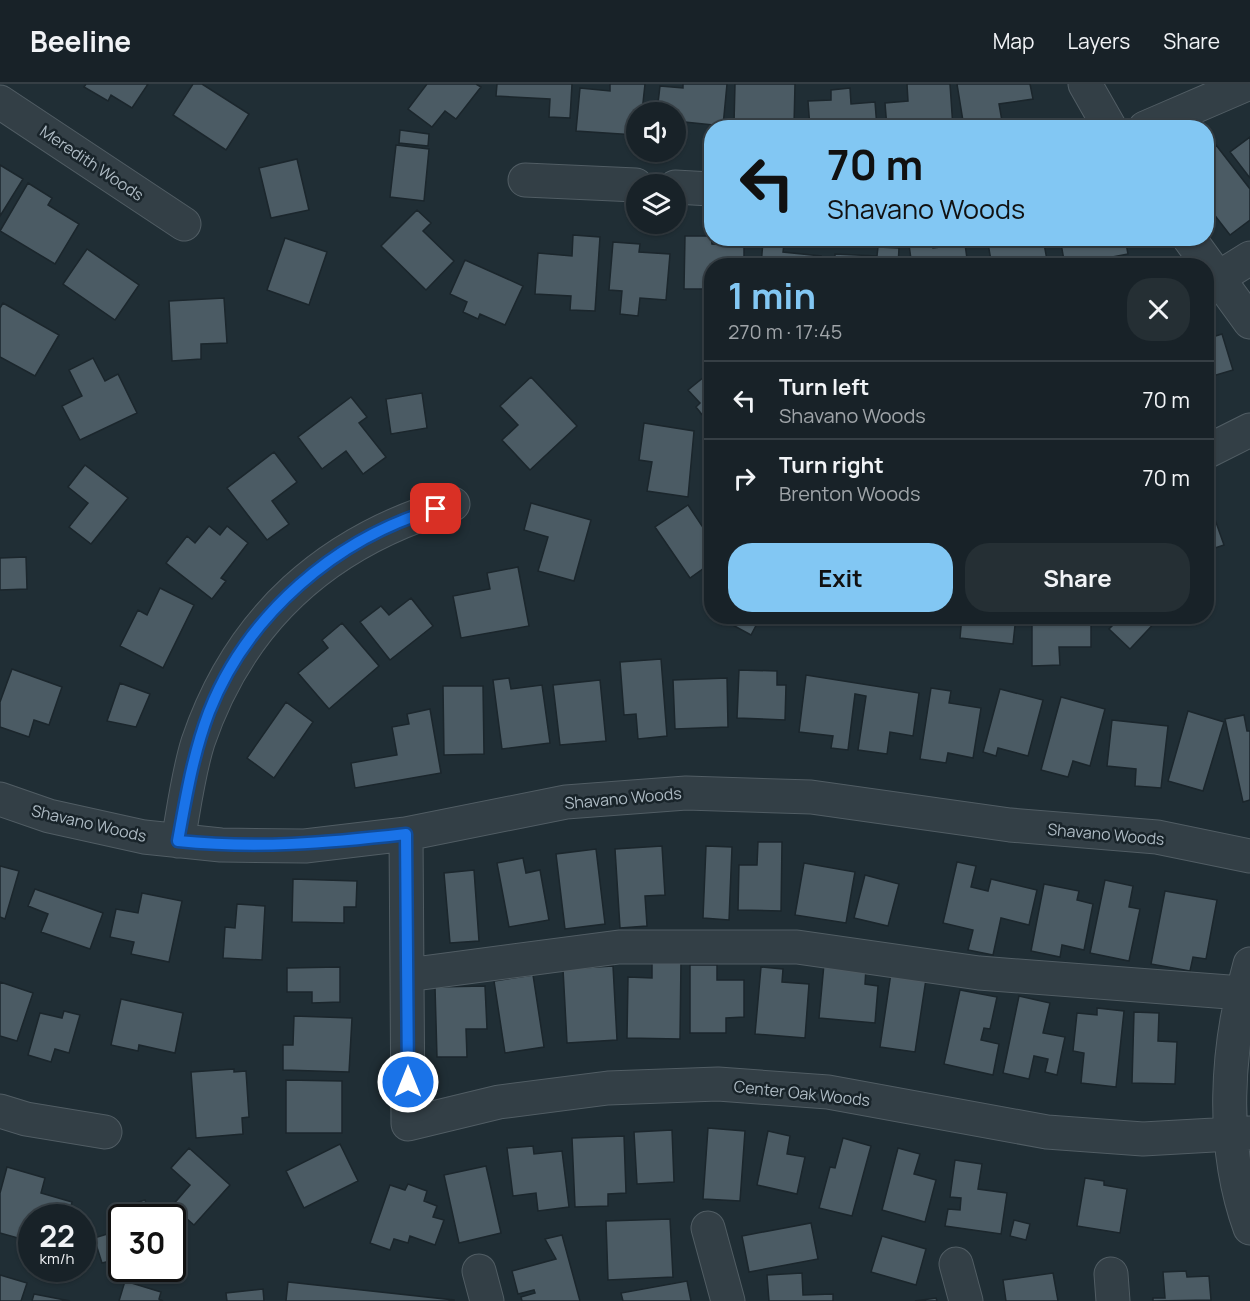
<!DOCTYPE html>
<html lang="en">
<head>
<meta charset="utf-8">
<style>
	:root { --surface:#182228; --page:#252f34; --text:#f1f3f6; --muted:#9fa4a8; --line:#363f45; --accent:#82c7f3 }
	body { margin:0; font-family:Manrope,sans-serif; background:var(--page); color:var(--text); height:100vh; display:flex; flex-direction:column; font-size:22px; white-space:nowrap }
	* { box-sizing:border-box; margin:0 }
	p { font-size:20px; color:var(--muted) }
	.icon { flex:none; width:33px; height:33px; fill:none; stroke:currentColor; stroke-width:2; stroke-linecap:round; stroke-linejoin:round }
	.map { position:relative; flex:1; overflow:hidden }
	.details { position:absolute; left:704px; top:174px; width:510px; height:366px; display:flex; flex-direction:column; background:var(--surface); border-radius:24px; box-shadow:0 2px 4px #0004,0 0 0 2px var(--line) }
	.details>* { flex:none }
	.banner { position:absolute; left:704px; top:36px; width:510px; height:126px; border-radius:24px; box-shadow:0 2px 4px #0004,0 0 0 2px var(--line); background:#82c7f3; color:#111; overflow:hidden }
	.buttons { position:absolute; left:626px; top:18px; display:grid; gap:12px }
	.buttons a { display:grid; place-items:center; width:60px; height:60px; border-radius:50%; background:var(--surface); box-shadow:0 2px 4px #0004,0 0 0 2px var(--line); font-size:30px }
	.speed { position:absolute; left:18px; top:1120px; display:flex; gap:12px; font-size:30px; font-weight:700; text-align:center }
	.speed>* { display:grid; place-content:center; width:78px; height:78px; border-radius:50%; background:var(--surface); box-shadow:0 2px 4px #0004,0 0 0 2px var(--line); line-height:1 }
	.speed small { font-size:15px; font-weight:400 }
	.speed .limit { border:3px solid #111; border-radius:9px; background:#fff; color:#111 }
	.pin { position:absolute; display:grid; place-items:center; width:51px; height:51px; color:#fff; margin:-26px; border-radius:12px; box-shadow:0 3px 9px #0006 }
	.me { position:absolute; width:66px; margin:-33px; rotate:0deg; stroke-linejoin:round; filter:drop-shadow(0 0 4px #0008) }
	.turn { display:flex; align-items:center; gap:21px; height:126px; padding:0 24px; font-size:27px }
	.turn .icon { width:78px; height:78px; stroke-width:2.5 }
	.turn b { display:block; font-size:42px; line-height:51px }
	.round { display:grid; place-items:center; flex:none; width:63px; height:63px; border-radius:24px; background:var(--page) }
	.head { display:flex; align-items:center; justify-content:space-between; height:102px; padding:0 24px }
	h1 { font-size:36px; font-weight:700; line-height:45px; color:var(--accent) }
	.action { display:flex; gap:12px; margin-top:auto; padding:12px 24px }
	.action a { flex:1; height:69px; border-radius:24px; background:var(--accent); color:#111; font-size:24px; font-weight:700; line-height:69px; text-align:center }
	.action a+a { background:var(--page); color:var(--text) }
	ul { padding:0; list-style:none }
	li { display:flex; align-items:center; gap:18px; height:78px; padding:0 24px; border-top:2px solid var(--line) }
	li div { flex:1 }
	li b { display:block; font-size:22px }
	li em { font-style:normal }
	header { display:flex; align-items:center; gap:36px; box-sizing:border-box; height:84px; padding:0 30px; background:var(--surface); border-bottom:2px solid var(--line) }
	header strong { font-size:28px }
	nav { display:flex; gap:33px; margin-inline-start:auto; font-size:21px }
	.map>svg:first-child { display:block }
	.building { fill:#4b5b64; stroke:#1b262c; stroke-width:1.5 }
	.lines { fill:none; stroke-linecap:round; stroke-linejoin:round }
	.minor-casing { stroke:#515d64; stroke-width:35 }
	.minor { stroke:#333f46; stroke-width:33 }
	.route-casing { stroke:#114b97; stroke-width:15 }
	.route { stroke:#1a73e8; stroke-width:10 }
	.labels { text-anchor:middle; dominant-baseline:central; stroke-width:5; stroke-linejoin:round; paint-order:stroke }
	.street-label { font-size:16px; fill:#adbac3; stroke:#19242a }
</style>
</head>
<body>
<header>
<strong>Beeline</strong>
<nav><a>Map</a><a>Layers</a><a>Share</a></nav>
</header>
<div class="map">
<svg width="1250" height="1217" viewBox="0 0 1250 1217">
	<rect width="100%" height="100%" fill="#202e35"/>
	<path class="building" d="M86,0H148L132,24L111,11L108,17L84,3Z
		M193,0H202L249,30L226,66L173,31Z
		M427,0H476L481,3L456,35L445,27L432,43L408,25Z
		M497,0H572L570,34L549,33L550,15L496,12Z
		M610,0H645L642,28H636V51L576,47L580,4L610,7Z
		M683,0H727L723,42L675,37V28H657L660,2L683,4Z
		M735,0H795L794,41L734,40Z
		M907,0H950L953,44H887L885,19L908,17Z
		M957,0H1030L1033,15L999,20L1002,37L964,43Z
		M850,4L851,20L875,18L877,44H810L808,17L831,16V6Z
		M400,46L429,50L428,62L399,59Z
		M1250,53V94L1230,68Z
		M396,61L429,65L424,117L390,113Z
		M1216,61L1250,105V136L1230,151L1206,120V69Z
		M297,75L309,126L271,134L259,84Z
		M0,81L23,95L0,132Z
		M28,99L52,114L48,121L79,140L55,180L0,147Z
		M417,126L431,139L423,147L454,177L426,206L381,162Z
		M573,151L600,153L595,227L570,226L571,212L535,210L538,169L572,172Z
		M685,152H711L712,160L744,161V182H711V205H684Z
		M285,154L327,168L309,221L267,206Z
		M908,154H932L933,164L965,160L968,182H912Z
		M987,154H1043L1047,176L1021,182H992Z
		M1060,154H1125L1128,170L1065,182Z
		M763,157L784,160L783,168L821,172L820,182H761Z
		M613,158L640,160L639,168L670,170L666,216L640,214L638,232L620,230L622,207L609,206Z
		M878,163L899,164L898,182H835V170L877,172Z
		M87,165L139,201L115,236L63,200Z
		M465,176L523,202L505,241L480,230L478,235L463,228L467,218L450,210Z
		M224,214L227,259L201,260V275L172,277L169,217Z
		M3,219L59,251L35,292L0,273V224Z
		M1222,250L1233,286L1206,294V255Z
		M93,274L105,297L118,290L137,329L80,356L62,322L82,312L69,286Z
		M531,293L577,342L530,386L502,356L518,341L500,322Z
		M704,293L711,301V342L696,323L700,319L688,306Z
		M422,309L427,344L391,350L386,315Z
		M351,313L367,333L359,339L386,373L363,390L346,367L322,385L298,353Z
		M644,339L694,347L688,413L647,407L652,378L639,376Z
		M274,368L297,398L272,417L289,440L267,456L227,404Z
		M85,381L128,414L91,460L69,443L88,419L68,403Z
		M531,419L591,436L574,497L538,487L548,453L524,446Z
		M688,421L706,448L711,445V479L690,494L655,443Z
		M1212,427L1224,461L1206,467V429Z
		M209,442L220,451L227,442L248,459L221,494L226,497L212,515L166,479L187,452L195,459Z
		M26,473L27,505L0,506V474Z
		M518,483L529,542L461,554L453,512L490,505L487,489Z
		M160,504L194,521L163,584L120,562L138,526L147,531Z
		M411,514L433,542L390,576L360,538L381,522L389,531Z
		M716,532H761L751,551Z
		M801,532H859V539Z
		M962,532H1016L1013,560L960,554Z
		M1032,532H1091V563H1059L1060,581L1032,582Z
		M1122,532H1161L1130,565L1109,545Z
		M342,539L379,582L329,625L298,589L328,564L322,556Z
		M661,575L667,652L638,655L636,630L624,631L620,578Z
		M12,585L62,603L49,641L34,636L29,653L0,643V618Z
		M739,586L777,587V601H786L785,636L737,634Z
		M806,591L919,609L913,652L890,648L887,670L858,666L866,612L855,610L848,666L831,664L833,652L799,648Z
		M509,594L511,605L542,601L550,659L502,665L493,596Z
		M727,594L728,643L675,645L673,596Z
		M600,596L606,657L560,661L553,601Z
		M120,599L150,610L136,643L107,637Z
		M443,602H483L484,670L444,671Z
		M931,604L951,607L949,619L981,624L973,674L948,669L946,679L920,675Z
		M1000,605L1043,616L1028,672L998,664L996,672L983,668Z
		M1061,613L1105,625L1090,682L1073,677L1068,693L1041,686Z
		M286,618L313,638L274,694L247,674Z
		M430,625L441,689L355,704L351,679L397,671L392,643L409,640L407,630Z
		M1188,627L1224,638L1203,707L1168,697Z
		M1244,631L1247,647H1250V716L1243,718L1225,635Z
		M1112,636L1168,642L1161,704L1135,702L1136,685L1107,682Z
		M758,758H782L781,827L738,826L739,781H757Z
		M662,762L665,811L645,812L647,842L620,844L615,765Z
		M706,762L732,763L729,836L703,834Z
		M596,765L605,840L565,845L556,770Z
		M523,774L526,789L540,786L549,836L509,843L497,779Z
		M957,778L976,782L971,803L988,807L991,795L1037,806L1029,841L1001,834L993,871L968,866L973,846L943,839Z
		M804,779L855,788L846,839L795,831Z
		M0,782L19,787L5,835L0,833Z
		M474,786L479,857L450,859L444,789Z
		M865,791L899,800L888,842L854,834Z
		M293,795L357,797L356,823H344V839L292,838Z
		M1105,796L1133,802L1129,823L1140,825L1129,877L1090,869Z
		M1044,800L1079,807L1077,816L1093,820L1084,866L1062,861L1060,873L1031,867Z
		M35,805L103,829L90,865L41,848L48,830L28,822Z
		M1165,807L1217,816L1206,875L1193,873L1190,887L1151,880Z
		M142,809L182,817L169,878L131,870L134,858L110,853L116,825L138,829Z
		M237,820L265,822L262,876L223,874L225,843L235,844Z
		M652,876H681L680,955L627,954L628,893L652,894Z
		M824,880L866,884L865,900L878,902L875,939L819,934Z
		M690,881H717V896H744V933L726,934V949H690Z
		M613,882L617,956L567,959L563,885Z
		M340,883V918L312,919V908H287V884Z
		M761,883L783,885L782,898L809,900L805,954L755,950Z
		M891,889L926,895L915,968L880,963Z
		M533,891L544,963L505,969L494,897Z
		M0,898L33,909L17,957L0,952Z
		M485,902L487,945H466L467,973H437L435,903Z
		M960,906L997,913L990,945L984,944L981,956L999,960L993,991L944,980Z
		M1019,912L1050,919L1043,949L1065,953L1057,991L1045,988L1048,975L1034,972L1029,995L1003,989Z
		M121,915L183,929L175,969L139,961L138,967L111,961Z
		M1097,924L1124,927L1116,1003L1081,999L1084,969L1073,967L1077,929L1097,931Z
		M64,927L80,931L69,969L55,965L51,978L28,971L40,929L62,934Z
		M1134,928L1159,929L1158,957L1177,958L1175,1000L1132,999Z
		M294,932L352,934L349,988L283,986V961H293Z
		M234,985V988L246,987L249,1033L242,1034L243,1050L196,1054L191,988Z
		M286,996L342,997V1049H286Z
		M708,1044L745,1047L740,1117L703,1115Z
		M672,1046L674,1098L637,1100L634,1048Z
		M768,1047L790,1052L787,1070L805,1073L797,1110L757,1101Z
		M624,1052L626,1109L608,1110V1122L575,1123L572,1054Z
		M843,1054L871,1062L852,1132L819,1124L830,1083L835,1084Z
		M340,1060L358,1097L304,1124L286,1087Z
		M533,1062L534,1070L562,1067L569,1123L538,1127L536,1109L513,1112L507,1064Z
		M189,1064L230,1101L194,1141L172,1122L190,1101L171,1084Z
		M898,1064L920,1070L914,1090L936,1096L925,1138L882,1126Z
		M955,1076L982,1080L978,1105L1007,1109L1001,1150L945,1142L948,1125L960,1126L961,1114L950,1113Z
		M486,1082L501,1149L459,1159L444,1091Z
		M7,1083L45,1094L41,1109L72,1118L68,1134H32V1158L0,1149V1109Z
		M1085,1094L1104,1097V1101L1127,1105L1120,1149L1077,1142Z
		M408,1100L427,1107L424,1117L437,1122L433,1133L444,1136L435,1161L410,1152L408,1159L394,1155L390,1166L370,1159L390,1101L405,1106Z
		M145,1116L150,1134H122V1174L102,1179L94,1154L114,1148L107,1128Z
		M670,1135L673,1193L608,1196L606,1137Z
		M1014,1136L1030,1140L1026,1156L1010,1152Z
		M811,1139L818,1175L749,1188L742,1152Z
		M562,1151L580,1217H522L521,1213L535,1209L534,1206L518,1210L512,1187L556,1175L545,1155Z
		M882,1152L926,1165L916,1201L871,1188Z
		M1186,1187L1187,1193L1209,1192L1211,1216L1153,1217V1214H1165L1163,1188Z
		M802,1189L803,1211L833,1210V1217H769L767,1191Z
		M1053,1189L1058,1217H1006L1003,1196Z
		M0,1191L27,1199L21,1217H0Z
		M125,1197L161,1208L159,1215L163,1217H119Z
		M687,1197L691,1217H623L621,1209Z
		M288,1198L454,1216V1217H286Z
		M263,1205L264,1217H227L226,1209Z
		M34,1210L70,1217H32Z
		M936,1214L937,1217H915Z"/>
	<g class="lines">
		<defs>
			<path id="minor" d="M1085,0L1110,44
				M0,18L184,140
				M1145,44L1247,0
				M525,96L636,101
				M675,103L711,105
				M1189,154L1250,238
				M1218,194L1250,174
				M1206,368L1250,346
				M0,715L49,732L144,753L221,761L305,762L406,750L566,718L686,709L811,713L1010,741L1157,753L1250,772
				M406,750L408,1040L499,1018L608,1004L718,1000L828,1008L1047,1048L1143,1055L1250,1049
				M178,757C184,724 188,690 198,658C240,534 329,456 453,420
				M1250,880C1226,963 1220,1061 1250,1144
				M407,891L619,863H797L979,889L1242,909
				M0,1027L26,1035L105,1048
				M708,1144L728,1217
				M956,1180L966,1217
				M479,1187L487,1217
				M1111,1190L1113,1217"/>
		</defs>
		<use href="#minor" class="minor-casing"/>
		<use href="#minor" class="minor"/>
	</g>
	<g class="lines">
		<defs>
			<path id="route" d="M408,998L406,750C327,759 257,765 178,757C186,713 193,670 209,628C247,531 336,454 436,425"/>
		</defs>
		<use href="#route" class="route-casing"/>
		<use href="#route" class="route"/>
	</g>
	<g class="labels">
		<g class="street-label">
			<text transform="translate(92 79) rotate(34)">Meredith Woods</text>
			<text transform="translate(623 714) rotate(-5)">Shavano Woods</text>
			<text transform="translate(89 739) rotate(13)">Shavano Woods</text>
			<text transform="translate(1106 750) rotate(5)">Shavano Woods</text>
			<text transform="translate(802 1009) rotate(6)">Center Oak Woods</text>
		</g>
	</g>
</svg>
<div class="buttons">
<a><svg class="icon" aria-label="sound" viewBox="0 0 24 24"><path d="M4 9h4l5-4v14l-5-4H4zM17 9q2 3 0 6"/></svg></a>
<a><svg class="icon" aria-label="layers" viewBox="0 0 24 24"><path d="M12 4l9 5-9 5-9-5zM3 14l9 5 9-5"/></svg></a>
</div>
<div class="speed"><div>22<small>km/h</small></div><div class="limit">30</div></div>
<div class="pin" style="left:436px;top:425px;background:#d93025"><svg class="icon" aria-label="arrive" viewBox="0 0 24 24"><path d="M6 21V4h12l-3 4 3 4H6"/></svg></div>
<svg class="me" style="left:408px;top:998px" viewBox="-20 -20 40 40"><circle r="17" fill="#1a73e8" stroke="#fff" stroke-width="3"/><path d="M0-11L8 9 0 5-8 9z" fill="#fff"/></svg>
<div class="banner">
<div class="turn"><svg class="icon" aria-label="left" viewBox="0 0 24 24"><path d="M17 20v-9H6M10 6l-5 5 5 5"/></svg><div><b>70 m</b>Shavano Woods</div></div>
</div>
<section class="details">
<div class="head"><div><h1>1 min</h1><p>270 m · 17:45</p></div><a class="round"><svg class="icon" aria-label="close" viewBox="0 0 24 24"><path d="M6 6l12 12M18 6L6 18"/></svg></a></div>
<ul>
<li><svg class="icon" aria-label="left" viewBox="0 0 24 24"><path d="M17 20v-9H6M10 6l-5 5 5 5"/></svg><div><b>Turn left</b><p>Shavano Woods</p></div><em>70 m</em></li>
<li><svg class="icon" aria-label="right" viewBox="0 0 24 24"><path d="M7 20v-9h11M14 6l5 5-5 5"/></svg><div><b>Turn right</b><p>Brenton Woods</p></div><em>70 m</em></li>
</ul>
<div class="action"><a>Exit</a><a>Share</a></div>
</section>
</div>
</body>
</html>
